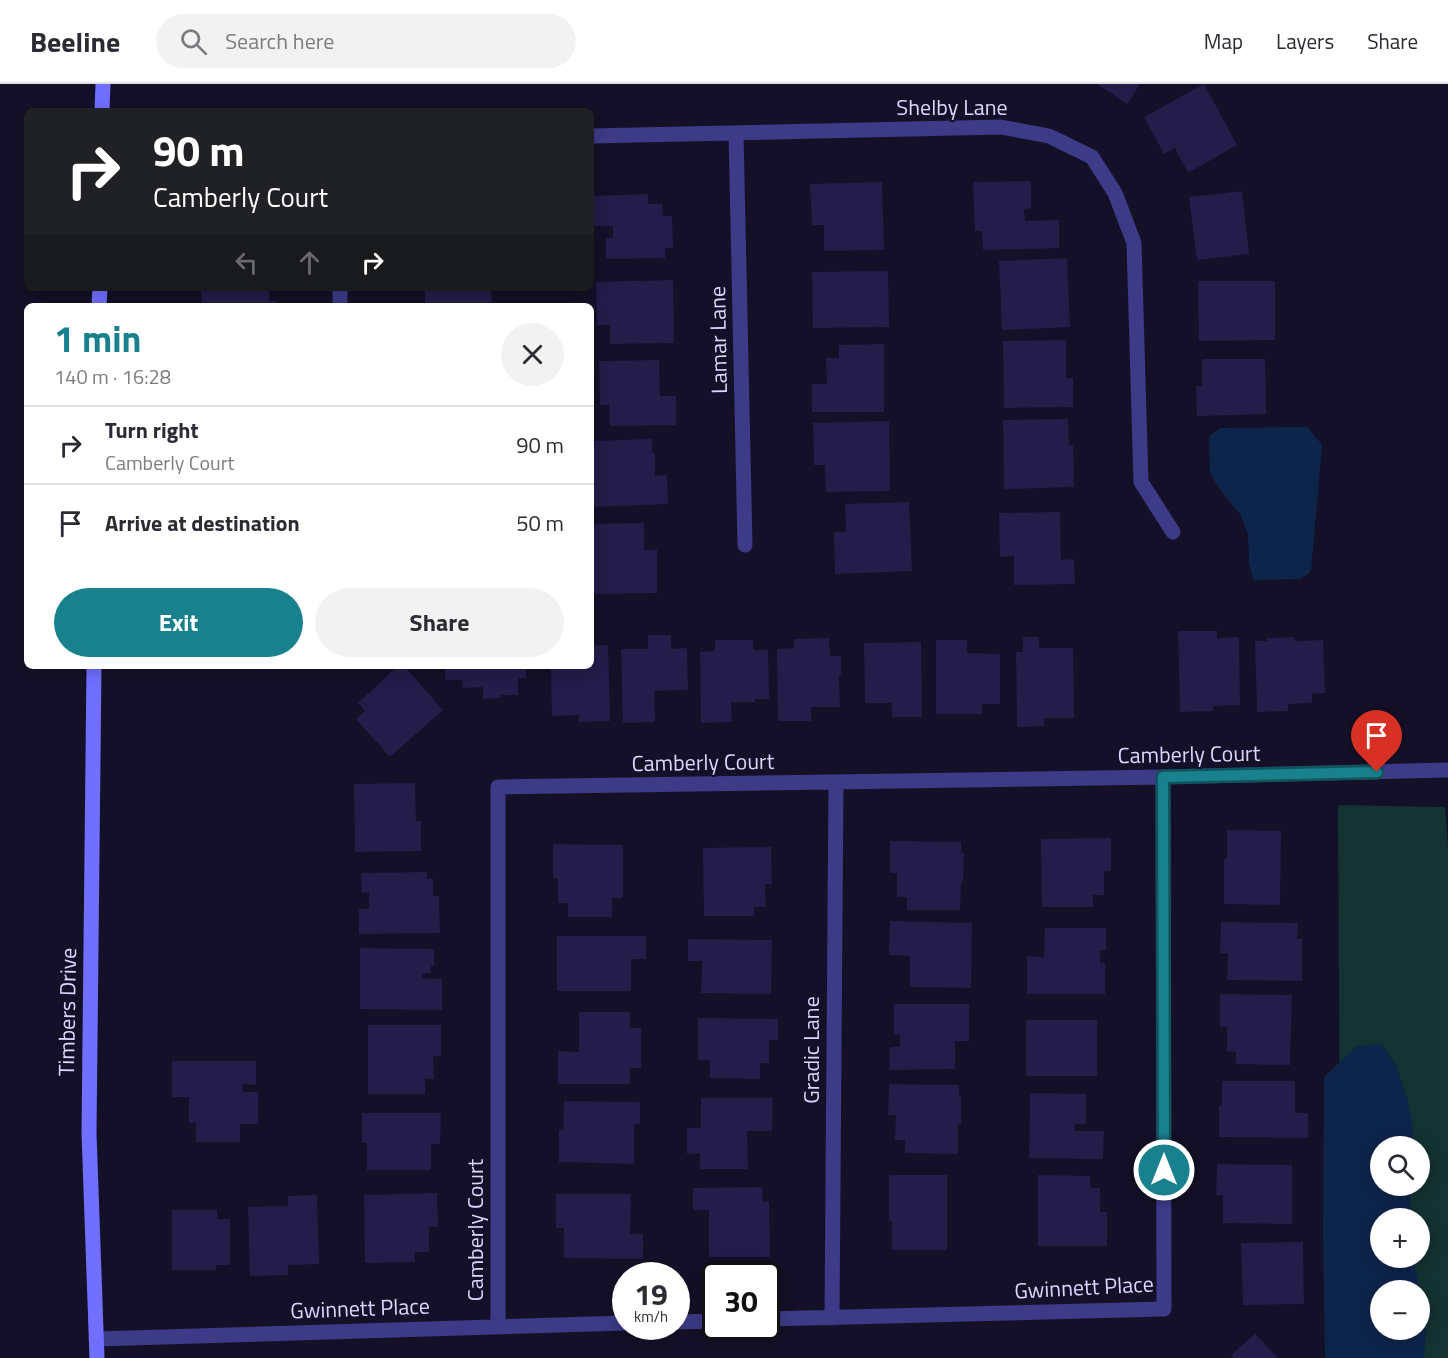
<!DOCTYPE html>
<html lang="en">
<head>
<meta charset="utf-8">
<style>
	:root { --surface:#fff; --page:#f2f2f3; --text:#2b2b33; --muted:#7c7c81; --line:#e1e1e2; --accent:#19818e }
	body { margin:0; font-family:"Titillium Web",sans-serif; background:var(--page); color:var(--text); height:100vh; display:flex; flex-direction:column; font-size:22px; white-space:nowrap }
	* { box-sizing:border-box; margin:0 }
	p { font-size:20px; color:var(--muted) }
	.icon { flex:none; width:33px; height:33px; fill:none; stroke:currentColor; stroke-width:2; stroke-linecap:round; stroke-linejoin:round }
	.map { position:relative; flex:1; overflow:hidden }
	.details { position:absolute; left:24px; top:219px; width:570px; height:366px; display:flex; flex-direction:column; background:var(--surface); border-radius:9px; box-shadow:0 3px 15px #0003 }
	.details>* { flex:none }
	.banner { position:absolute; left:24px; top:24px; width:570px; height:183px; border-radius:9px; box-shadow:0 3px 15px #0003; background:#202124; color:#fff; overflow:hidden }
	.controls { position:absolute; left:1370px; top:1052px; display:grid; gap:12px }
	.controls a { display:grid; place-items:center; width:60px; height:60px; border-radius:50%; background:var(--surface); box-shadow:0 3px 15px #0003; font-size:30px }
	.speed { position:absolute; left:612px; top:1178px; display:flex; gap:12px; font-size:30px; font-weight:700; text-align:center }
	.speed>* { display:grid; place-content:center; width:78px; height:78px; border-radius:50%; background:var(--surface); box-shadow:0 3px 15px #0003; line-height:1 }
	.speed small { font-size:15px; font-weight:400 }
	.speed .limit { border:3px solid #111; border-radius:9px; background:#fff; color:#111 }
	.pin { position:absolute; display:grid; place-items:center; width:51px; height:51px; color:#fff; margin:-62px -26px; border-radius:50% 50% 50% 0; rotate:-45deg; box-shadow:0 0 6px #0007 }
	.pin .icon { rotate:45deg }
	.me { position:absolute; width:66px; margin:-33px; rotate:0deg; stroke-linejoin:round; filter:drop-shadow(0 0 4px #0008) }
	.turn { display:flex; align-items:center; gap:21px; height:126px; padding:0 30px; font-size:27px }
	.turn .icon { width:78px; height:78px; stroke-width:2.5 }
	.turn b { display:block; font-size:42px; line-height:51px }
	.lanes { display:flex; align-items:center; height:57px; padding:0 30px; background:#0003; justify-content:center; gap:30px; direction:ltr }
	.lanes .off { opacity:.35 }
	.round { display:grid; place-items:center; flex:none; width:63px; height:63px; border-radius:32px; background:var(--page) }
	.summary { display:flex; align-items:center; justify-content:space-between; height:102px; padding:0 30px }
	h1 { font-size:36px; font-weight:700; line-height:45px; color:var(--accent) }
	.button { display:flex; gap:12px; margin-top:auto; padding:12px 30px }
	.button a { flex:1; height:69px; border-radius:36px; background:var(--accent); color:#fff; font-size:24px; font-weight:700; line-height:69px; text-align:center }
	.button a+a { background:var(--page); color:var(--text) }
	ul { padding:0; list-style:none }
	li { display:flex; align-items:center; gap:18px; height:78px; padding:0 30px; border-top:2px solid var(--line) }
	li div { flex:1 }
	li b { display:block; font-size:22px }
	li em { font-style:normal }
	header { display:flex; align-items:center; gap:36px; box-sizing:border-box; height:84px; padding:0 30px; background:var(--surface); border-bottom:2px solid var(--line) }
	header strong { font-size:28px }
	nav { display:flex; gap:33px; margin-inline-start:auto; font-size:21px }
	.search { width:420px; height:54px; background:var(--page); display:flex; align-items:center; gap:15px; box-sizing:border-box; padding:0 21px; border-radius:33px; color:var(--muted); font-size:22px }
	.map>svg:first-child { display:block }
	.green { fill:#133231; fill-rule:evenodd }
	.water { fill:#0d254b; fill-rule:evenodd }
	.building { fill:#241c49 }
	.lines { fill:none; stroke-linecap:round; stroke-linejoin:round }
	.street { stroke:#3d3b87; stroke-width:15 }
	.secondary { stroke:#706fff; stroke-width:15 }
	.route-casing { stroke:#10545c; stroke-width:15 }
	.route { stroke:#19818e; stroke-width:10 }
	.labels { text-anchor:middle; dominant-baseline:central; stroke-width:4.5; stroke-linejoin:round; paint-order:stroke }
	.street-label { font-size:22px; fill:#dbd7ff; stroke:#141028 }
</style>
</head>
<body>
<header>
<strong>Beeline</strong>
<div class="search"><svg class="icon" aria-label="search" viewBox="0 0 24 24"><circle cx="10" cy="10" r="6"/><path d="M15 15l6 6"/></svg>Search here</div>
<nav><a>Map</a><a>Layers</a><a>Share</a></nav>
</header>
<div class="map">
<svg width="1448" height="1274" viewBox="0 0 1448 1274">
	<rect width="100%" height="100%" fill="#141028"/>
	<path class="green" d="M1338,721L1445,723L1448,762V1274H1341ZM1380,1062H1419V1101H1380ZM1380,1134H1419V1173H1380ZM1380,1206H1419V1245H1380Z"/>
	<path class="water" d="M1308,343L1322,361L1311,487L1301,495L1253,496L1249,479L1248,450L1240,430L1220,406L1210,389L1209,353L1220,344Z
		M1381,960L1395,979L1407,1014L1413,1043V1062H1380V1101H1411L1410,1134H1380V1173H1413L1426,1242L1424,1274H1325L1323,1151L1324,993L1357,962ZM1380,1206H1419V1245H1380Z"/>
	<path class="building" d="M1097,0H1140L1127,20Z
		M1204,0L1237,61L1188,89L1175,64L1164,70L1144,33Z
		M1031,97V124L1024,125L1025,137L1059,136V164L983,166L982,147H975L973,98Z
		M882,98L884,166L824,167V141H812L810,100Z
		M1242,107L1249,170L1197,176L1189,113Z
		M648,110V120H662L663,132H672L673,164H665V174L606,175V154H613V142H593L592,112Z
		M1067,174L1070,243L1002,246L999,177Z
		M888,187L889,243L813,244L812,188Z
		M673,196L674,259L610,260V241H597L596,198Z
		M1198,197H1275V256L1199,257Z
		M230,204H269V217H276L277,222H202L201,205Z
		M425,204H491L492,222H425Z
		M1066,256V294H1073V323L1004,324L1003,257Z
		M884,260V328H812V300H827L826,274H839V261Z
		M1202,275H1265L1266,330L1197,332L1196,302H1202Z
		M659,276L660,312H676V341L610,342L609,321H600L599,277Z
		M1068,335L1069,361H1073L1074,403L1004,405L1003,336Z
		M889,337L890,407L826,408L825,381H814L813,339Z
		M652,355V369H655V392L667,391L668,420L592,423L591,357Z
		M909,418L912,487L835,490L834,448H846L845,420Z
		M1060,428L1061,476L1074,475L1075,500L1014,501V472L1000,473L999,429Z
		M644,439V466H657V509L591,510V440Z
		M1178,547H1217V554L1239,553L1240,621L1213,622V627L1180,628Z
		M648,551H671V565L687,564L688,606L654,607L655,638L623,639L621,565H648Z
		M1023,553H1039V564H1073L1074,634H1044V642L1017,643L1016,568H1023Z
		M1294,553L1295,557L1323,556L1325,609L1312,610V619L1288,620V627L1257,628L1255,557H1267V554Z
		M829,554L830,572H841V591H839L840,623H811V637H778L777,565L794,564V555Z
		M715,556H753V566H768L769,615H755V618H731L732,638L701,639L700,568L715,567Z
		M936,556H967V569L1000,570V620H982V630H936Z
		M921,558L922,633H892V619H865L864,559Z
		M608,561L610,637L579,638V631L552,632L551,582H591V562Z
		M398,582H404L443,626L390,673L356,635L365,627L358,619Z
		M445,582H526V594H518V611H501V614L483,615V603L463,604L462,596H445Z
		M415,699L416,737H421V767L355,768L354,700Z
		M1227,746L1281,747L1280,821L1224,820V775H1227Z
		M1111,754V787H1104V811H1093V823H1042L1041,755Z
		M890,757L961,758V769H964L963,797H961L960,826H907V813H897V789H890Z
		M553,760L623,761V814H612V833H568V819H558V795L553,794Z
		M771,763L772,800H765L766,823H754V832H704L703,764Z
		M427,788V795H433V812H439L440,849L359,850V825H369V808L362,809L361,789Z
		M890,837L972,839L971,904L910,903V872L889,871Z
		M1221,838L1298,839L1297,855H1302V897L1227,896L1228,869H1220Z
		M1045,844H1106V866H1100V879H1105V910H1027V872L1044,873Z
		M557,852H646V875H631V907H557Z
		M688,855L772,856L771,910L701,909L702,877H688Z
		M360,864L434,865V882H431V889L423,890L422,894L442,895V926L360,925Z
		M1220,910L1292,911L1290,981L1236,980V968L1227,967V943H1220Z
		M894,920H969V957H955V985L889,986L890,963H900V951H894Z
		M579,928H630V944H641V984H630V1000H558V967L579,968Z
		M698,934L778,935V956H769V979H760V995L710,994V976H698Z
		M1026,936H1097V992H1026Z
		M368,941H441V972H433L434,995H425V1010H368Z
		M172,977H256V1001L242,1000L243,1008H258V1040H240V1058H196V1039H189V1013H172Z
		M1222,997H1295V1029H1308V1054L1219,1053V1021L1222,1022Z
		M889,1000L959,1001V1013H961V1040H958V1070L905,1069V1056H895L896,1031H888Z
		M1030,1009L1086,1010V1040H1075V1047H1104L1103,1075L1029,1074Z
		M701,1014H773L772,1047H747L748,1085H700V1069L687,1070V1044H701Z
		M564,1017L640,1018V1040H634V1080L559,1078V1046H563Z
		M362,1029H441L440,1060H431V1086H367V1059H362Z
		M1217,1080L1292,1081V1140L1223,1139V1111H1216Z
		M889,1091H947V1166H892V1137H889Z
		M1038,1091L1090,1092L1091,1104H1100V1128H1107V1162H1038Z
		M762,1103L763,1118H769L770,1173H709V1126H693V1104Z
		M437,1109L438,1143H429V1168H415V1178L365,1179L364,1111Z
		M556,1110H631L630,1150H643V1175L564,1174V1144H556Z
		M317,1111L319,1180L288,1181V1191L250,1192L248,1123L288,1122V1112Z
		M172,1126H217V1135H230V1181H216V1186H172Z
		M1303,1158L1304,1220L1243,1221L1241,1159Z
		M1255,1250L1278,1274H1234L1231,1271Z"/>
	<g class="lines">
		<path class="street" d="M736,49L745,461
			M591,52L1001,43L1049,52L1092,73L1115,109L1134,159L1141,398L1173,448
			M340,204V222
			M832,1234L836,698
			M766,1235L1164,1225L1163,693
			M676,1238L716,1237
			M498,1242V703L1163,693L1448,686
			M96,1255L626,1239"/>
		<path class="secondary" d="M102,27L103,0
			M99,222L100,204
			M94,582L89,1049L97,1274"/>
	</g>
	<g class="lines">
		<defs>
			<path id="route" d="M1164,1086L1163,693L1377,688"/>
		</defs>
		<use href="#route" class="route-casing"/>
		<use href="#route" class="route"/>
	</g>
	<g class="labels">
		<g class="street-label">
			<text x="952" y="23">Shelby Lane</text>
			<text transform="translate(718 256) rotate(-91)">Lamar Lane</text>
			<text transform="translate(1189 670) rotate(-1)">Camberly Court</text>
			<text transform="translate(703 678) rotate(-1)">Camberly Court</text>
			<text transform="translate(67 928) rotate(-89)">Timbers Drive</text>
			<text transform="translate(811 966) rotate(-90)">Gradic Lane</text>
			<text transform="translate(475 1146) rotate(-90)">Camberly Court</text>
			<text transform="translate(1084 1203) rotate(-3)">Gwinnett Place</text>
			<text transform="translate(360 1224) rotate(-2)">Gwinnett Place</text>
		</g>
	</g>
</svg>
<div class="controls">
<a><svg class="icon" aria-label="search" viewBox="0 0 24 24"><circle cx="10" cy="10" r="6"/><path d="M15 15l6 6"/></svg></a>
<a>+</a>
<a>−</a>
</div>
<div class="speed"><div>19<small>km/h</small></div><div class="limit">30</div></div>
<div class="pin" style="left:1377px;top:688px;background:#d93025"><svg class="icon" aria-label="arrive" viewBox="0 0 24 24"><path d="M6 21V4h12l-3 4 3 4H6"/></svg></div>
<svg class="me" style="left:1164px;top:1086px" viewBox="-20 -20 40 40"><circle r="17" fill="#19818e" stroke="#fff" stroke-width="3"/><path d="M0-11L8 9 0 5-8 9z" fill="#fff"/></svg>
<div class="banner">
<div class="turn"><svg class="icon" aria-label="right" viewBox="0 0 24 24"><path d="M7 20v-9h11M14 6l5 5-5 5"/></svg><div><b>90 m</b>Camberly Court</div></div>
<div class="lanes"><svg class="icon off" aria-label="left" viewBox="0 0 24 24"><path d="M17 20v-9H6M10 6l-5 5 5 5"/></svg><svg class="icon off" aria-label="ahead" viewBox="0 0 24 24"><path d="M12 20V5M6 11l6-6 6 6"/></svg><svg class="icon" aria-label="right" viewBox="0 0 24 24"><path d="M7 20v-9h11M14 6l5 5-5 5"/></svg></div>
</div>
<section class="details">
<div class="summary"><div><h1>1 min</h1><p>140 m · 16:28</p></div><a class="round"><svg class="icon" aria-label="close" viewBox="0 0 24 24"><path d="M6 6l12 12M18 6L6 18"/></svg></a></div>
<ul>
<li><svg class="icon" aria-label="right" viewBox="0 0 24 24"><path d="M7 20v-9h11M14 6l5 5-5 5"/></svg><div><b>Turn right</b><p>Camberly Court</p></div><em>90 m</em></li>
<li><svg class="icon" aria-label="arrive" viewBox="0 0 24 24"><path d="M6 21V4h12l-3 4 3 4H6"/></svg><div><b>Arrive at destination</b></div><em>50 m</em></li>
</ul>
<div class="button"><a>Exit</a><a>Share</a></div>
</section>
</div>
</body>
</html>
